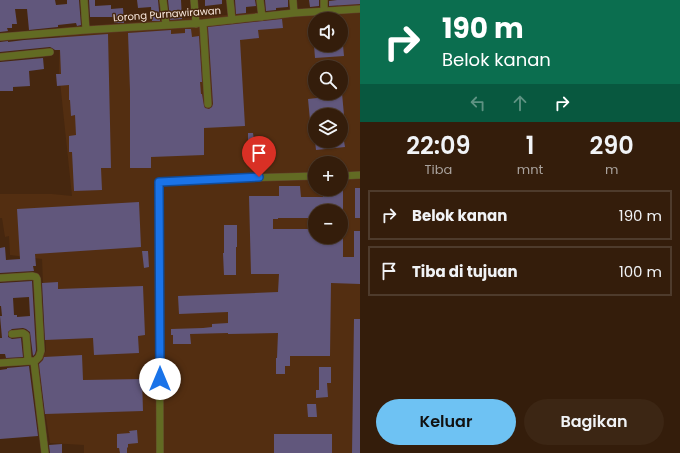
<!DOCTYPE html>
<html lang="id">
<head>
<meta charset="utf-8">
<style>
	:root { --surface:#341d0b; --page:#3c2614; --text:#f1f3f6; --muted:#a9a29d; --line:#4e3b2c; --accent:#6ec2f3 }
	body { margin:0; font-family:Poppins,sans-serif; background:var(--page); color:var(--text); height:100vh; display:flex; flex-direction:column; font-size:15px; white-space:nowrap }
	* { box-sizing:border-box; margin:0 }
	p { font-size:13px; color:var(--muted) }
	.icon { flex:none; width:22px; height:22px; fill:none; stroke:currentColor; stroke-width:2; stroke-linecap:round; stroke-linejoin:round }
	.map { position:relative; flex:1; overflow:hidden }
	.sheet { display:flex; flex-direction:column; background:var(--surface); width:320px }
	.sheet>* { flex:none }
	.guide { background:#0b6e4f; color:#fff; overflow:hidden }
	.controls { position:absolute; left:308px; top:12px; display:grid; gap:8px }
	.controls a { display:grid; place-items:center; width:40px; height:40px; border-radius:50%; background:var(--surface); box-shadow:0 1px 3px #0004,0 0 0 1px var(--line); font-size:20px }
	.pin { position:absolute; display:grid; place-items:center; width:34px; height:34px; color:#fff; margin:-41px -17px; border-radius:50% 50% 50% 0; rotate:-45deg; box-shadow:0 0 4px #0007 }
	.pin .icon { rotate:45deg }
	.me { position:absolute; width:44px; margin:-22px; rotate:0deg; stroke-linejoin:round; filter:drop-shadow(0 0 3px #0008) }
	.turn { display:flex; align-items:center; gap:14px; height:84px; padding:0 16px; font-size:18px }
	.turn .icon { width:52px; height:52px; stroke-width:2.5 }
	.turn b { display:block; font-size:28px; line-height:34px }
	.lanes { display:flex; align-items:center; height:38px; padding:0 16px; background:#0003; justify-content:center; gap:20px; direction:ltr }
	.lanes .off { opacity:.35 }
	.eta { display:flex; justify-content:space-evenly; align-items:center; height:68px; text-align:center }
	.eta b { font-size:24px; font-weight:600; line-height:28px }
	.cta { display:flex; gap:8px; margin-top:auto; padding:8px 16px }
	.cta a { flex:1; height:46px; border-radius:24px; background:var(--accent); color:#111; font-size:16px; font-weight:600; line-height:46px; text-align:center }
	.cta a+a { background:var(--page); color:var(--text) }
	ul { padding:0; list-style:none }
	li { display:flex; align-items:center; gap:12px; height:50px; margin:0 8px 6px; padding:0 8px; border:2px solid var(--line); border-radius:0px }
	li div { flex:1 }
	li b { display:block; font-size:15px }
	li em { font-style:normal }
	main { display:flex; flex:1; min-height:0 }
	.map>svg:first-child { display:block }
	.built { fill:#532e11; fill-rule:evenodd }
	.building { fill:#61577c; fill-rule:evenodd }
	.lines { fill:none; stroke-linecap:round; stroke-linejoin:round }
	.street-casing { stroke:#60432c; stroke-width:8 }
	.street { stroke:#626b23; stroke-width:7 }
	.route-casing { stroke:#114b97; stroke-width:10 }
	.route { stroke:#1a73e8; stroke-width:7 }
	.labels { text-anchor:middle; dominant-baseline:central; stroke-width:3; stroke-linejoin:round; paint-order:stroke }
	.street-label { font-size:10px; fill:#fdece1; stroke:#46270f }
</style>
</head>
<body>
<main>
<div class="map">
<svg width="360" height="453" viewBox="0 0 360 453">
	<rect width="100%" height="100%" fill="#46270f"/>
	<path class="built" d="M338,0H360V453H84V445L50,443L46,418L38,365L46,351L42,259L10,255L9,236L5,237L2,218H0V194H52L72,196L59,72L60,28L338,6ZM315,19H341V45H315ZM315,67H341V93H315ZM315,115H341V141H315ZM315,163H341V189H315ZM315,211H341V237H315Z"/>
	<path class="building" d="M0,0H55L56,5L67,4V0H79L81,25L77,26L76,23L58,25V27L29,30L27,9H15L17,24H12V28H7L8,31L0,32Z
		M89,0H95V6L111,5V9L123,8L124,23H114V17H90Z
		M137,0H158L160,21H152L151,7L138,8Z
		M168,0H181L182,19L170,20Z
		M205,0H222V4L205,6Z
		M235,0H255L256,6L246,7V13L236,14Z
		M265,0H288V7L276,8V10L266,11Z
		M309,0H319V6L310,7Z
		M337,0H360V4L329,6V1Z
		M282,19L283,28L258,30L259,38L240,40L245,126L204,128V155L151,157V168H130V90L128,33L171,30V34L185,33V29H191L192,37L199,36L202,82H200L201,94H202L204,106L205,108L209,109L212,107L213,104L208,27Z
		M108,34L111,168H101L102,190L74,191L72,152H69V136L76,135L75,115L71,116L70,100H69V85L57,86L56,74H61L60,50H55L52,48L50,47L0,52V42L8,41V42L24,40Z
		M314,45H343L344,56L315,58Z
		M43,58L44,69L29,71L30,86L13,87V91H0V62Z
		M326,93H342L344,115H315V131H311L308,99L326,97Z
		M248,133H253L254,140L248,141Z
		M315,141H344L345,147L316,150Z
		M279,186H300L301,197H323V189H343V211H315V218H278V219H273V229H315V237H343V257H354V231H360V284L331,283L330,356H290V366H285V374H276V358H277L278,333L228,334V333L190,334L191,344H173V335H171V329L203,328L212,327V324L228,323V312L179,314L178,296L278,292L279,274H251L249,196H279Z
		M355,188H360V218H355Z
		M139,202L141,247L35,254L36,266H33L34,271L0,273V248L5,247L6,260L20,259L17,209Z
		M224,225H237V247H236V275H224L223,253H224Z
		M142,251H148L149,267L144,268Z
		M32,281L36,350L35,354L33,356L30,332L26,329L23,328L12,329L8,332V337L12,339L21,338L23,357L6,358L5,354H0V338H2L0,316H2L1,306H0V283ZM29,297L30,316L17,317V315H14L13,298Z
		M58,282V289L143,286L145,335L138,336L139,353L94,355L93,338L45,340L42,283Z
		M354,319H360V453H352Z
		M82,355L83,380L142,379L143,411L45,414L39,364L43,360L44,357Z
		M29,366L38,436L0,439V370L7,369V368Z
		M319,367H331V383H327L328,397L316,398V390H319Z
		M307,404H316L317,417H308Z
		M137,430L138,443L128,444V447L127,448V453H120L119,448H117V434L130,433L129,431Z
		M274,434H332V453H274Z
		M62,444V453H50L49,445Z"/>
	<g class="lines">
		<defs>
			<path id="street" d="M84,0L86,30
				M163,0L166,25
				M194,0L196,24
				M230,0L232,20
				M260,0L262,17
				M293,0L294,13
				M324,0V12
				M203,23L208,104
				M0,37L86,30L203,23L294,13L360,9
				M0,57L50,52
				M341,176L360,175
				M0,278L32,276L36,277L37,279L41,351L39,357L34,362
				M12,334L23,333L26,335L28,361
				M34,362L45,453
				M0,363L32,361
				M160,453L159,182L240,178L315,176"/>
		</defs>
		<use href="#street" class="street-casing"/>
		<use href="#street" class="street"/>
	</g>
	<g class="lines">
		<defs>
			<path id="route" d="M160,379L159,182L259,177"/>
		</defs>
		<use href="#route" class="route-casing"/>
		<use href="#route" class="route"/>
	</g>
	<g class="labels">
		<g class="street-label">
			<text transform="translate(167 14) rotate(-4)">Lorong Purnawirawan</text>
		</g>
	</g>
</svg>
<div class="controls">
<a><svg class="icon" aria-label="sound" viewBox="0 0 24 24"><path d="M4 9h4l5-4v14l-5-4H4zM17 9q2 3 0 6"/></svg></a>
<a><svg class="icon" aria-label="search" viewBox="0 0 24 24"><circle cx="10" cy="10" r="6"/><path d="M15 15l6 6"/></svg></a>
<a><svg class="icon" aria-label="layers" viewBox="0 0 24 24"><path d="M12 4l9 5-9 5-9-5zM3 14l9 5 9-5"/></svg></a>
<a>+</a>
<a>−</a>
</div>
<div class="pin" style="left:259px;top:177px;background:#d93025"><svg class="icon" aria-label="arrive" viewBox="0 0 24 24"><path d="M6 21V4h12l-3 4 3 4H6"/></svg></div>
<svg class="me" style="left:160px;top:379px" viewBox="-20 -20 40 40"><circle r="19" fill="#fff"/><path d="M0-13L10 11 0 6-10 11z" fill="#1a73e8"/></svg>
</div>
<section class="sheet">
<div class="guide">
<div class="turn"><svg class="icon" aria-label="right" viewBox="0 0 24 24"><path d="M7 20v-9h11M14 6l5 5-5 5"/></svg><div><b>190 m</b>Belok kanan</div></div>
<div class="lanes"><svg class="icon off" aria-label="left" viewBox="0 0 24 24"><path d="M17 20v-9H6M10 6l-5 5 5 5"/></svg><svg class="icon off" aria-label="ahead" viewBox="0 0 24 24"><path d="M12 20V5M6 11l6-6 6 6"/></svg><svg class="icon" aria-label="right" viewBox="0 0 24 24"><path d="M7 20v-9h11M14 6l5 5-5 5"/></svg></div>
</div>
<div class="eta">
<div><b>22:09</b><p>Tiba</p></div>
<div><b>1</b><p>mnt</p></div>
<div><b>290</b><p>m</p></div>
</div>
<ul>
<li><svg class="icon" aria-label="right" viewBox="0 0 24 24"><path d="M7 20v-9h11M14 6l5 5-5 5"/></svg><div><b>Belok kanan</b></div><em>190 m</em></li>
<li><svg class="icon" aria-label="arrive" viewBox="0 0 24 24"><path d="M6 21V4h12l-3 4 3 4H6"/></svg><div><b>Tiba di tujuan</b></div><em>100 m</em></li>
</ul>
<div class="cta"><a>Keluar</a><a>Bagikan</a></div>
</section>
</main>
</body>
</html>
